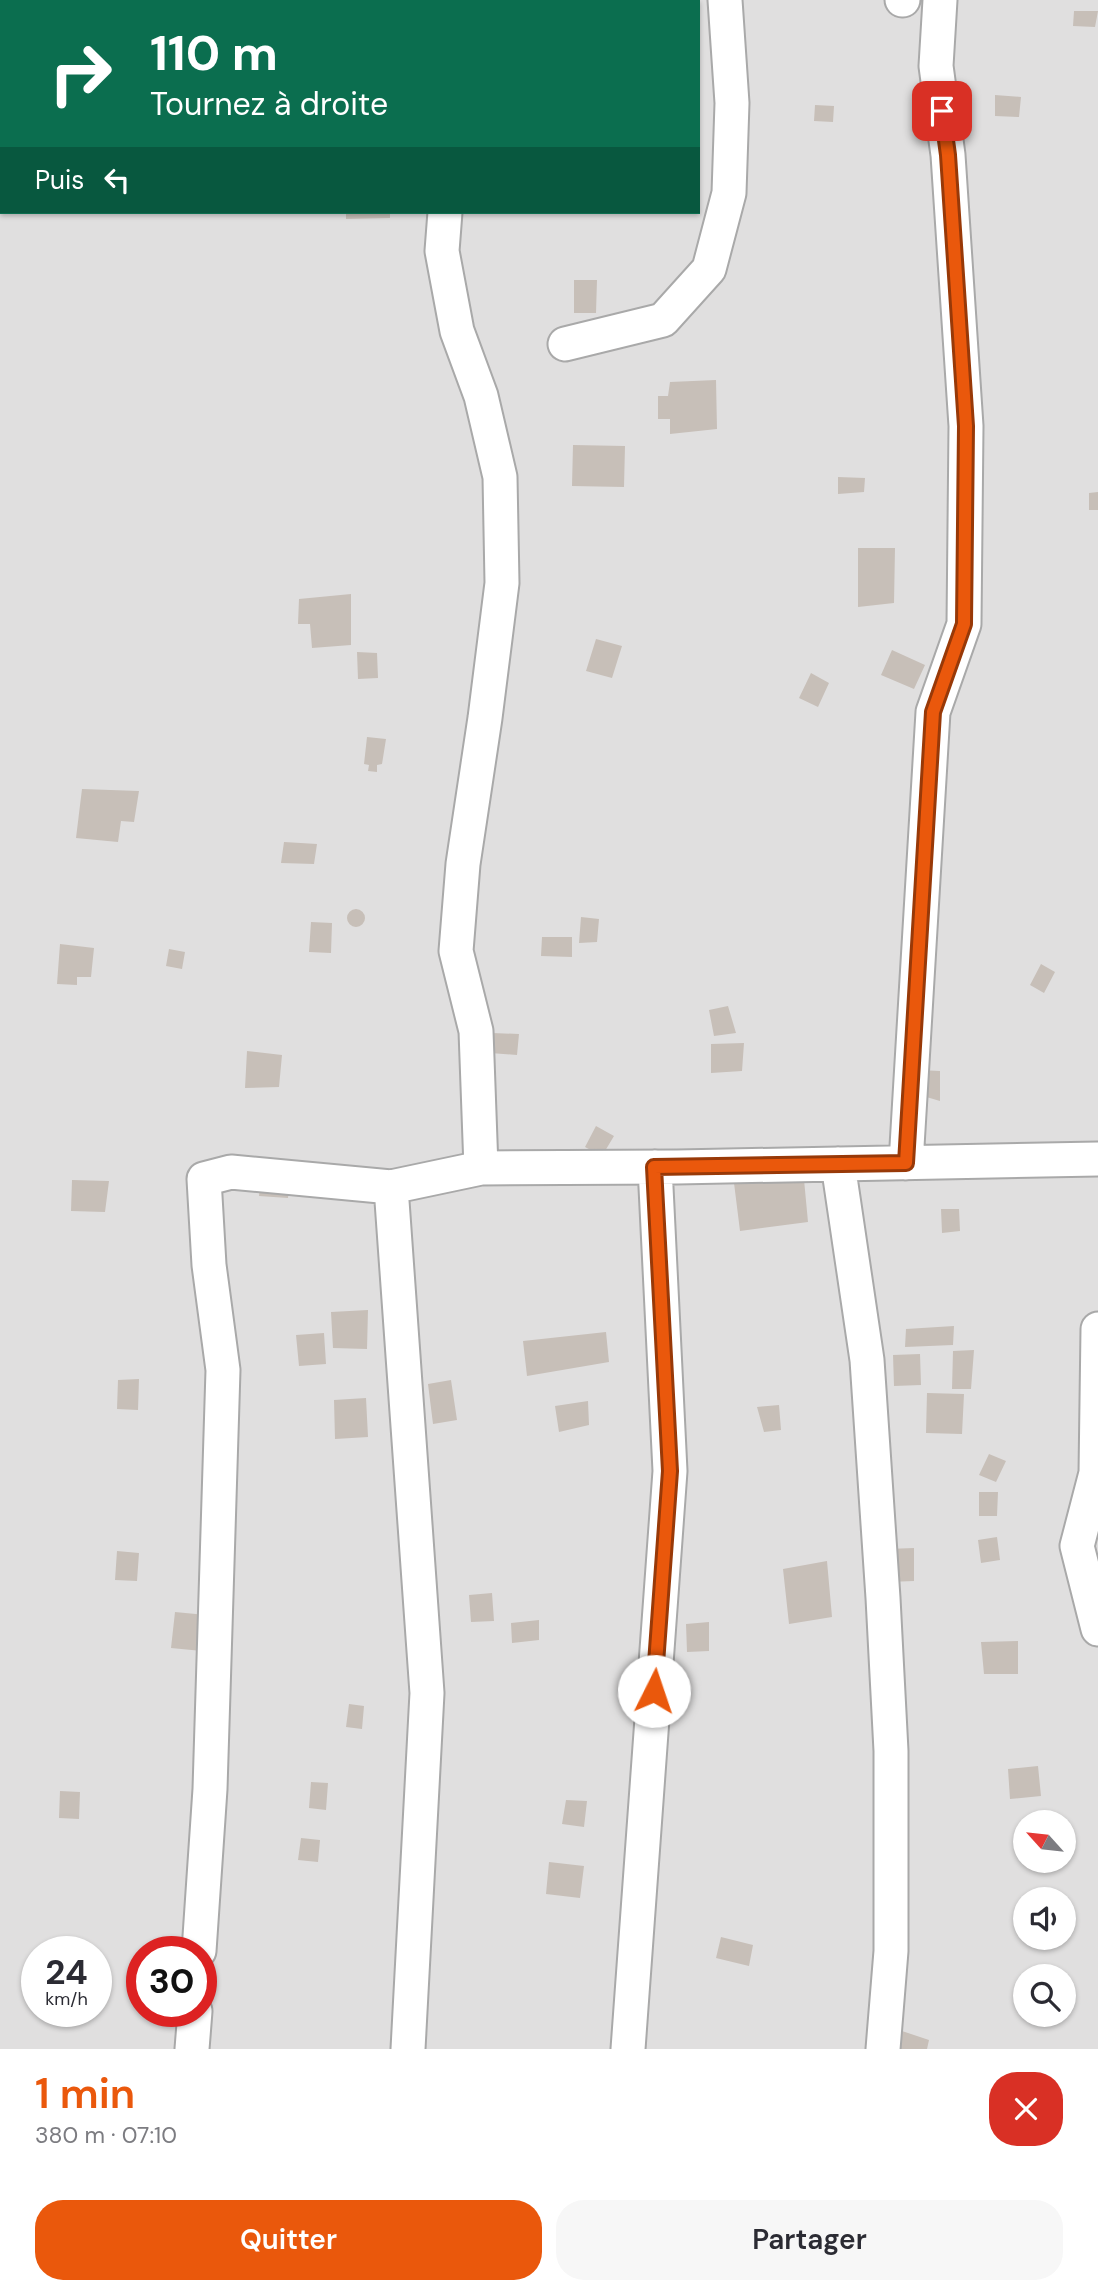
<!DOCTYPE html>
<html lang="fr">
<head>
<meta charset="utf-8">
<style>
	:root { --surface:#fff; --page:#f7f7f7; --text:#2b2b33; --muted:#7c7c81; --accent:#ea580c }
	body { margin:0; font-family:"DM Sans",sans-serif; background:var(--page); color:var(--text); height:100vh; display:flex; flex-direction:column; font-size:26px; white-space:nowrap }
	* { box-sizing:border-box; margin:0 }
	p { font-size:23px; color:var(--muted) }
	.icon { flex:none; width:38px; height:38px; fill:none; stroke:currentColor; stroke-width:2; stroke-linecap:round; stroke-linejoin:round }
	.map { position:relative; height:2049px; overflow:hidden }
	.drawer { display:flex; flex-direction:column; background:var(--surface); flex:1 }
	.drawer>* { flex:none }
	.top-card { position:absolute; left:0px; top:0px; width:700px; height:214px; box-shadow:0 2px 5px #0004; background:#0b6e4f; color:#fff; overflow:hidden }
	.needle { width:46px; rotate:297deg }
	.buttons { position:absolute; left:1013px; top:1810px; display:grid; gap:14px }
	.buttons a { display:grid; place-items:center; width:63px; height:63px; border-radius:50%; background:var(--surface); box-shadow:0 2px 5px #0004; font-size:35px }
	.speed { position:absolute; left:21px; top:1936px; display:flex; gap:14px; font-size:35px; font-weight:700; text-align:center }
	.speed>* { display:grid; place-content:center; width:91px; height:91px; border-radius:50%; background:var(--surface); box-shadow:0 2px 5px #0004; line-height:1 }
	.speed small { font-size:18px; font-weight:400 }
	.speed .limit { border:10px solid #d22; background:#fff; color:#111 }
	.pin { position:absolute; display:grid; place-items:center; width:60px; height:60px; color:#fff; margin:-30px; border-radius:14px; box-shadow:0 4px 10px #0006 }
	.me { position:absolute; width:77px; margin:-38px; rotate:4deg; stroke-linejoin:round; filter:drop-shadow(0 0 5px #0008) }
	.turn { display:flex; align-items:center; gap:24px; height:147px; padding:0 35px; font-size:32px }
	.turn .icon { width:91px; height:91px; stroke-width:2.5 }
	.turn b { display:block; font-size:49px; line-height:60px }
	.then { display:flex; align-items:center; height:66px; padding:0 35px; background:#0003; gap:14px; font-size:26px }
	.round { display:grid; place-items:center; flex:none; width:74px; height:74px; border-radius:28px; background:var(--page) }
	.overview { display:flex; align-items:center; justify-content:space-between; height:119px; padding:0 35px }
	h1 { font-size:42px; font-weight:600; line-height:52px; color:var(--accent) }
	.button { display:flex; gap:14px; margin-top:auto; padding:14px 35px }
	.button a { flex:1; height:80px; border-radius:28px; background:var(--accent); color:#fff; font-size:28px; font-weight:600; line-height:80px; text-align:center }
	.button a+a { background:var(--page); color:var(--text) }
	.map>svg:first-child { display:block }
	.residential { fill:#e0dfdf; fill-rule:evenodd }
	.building { fill:#c7bfb8 }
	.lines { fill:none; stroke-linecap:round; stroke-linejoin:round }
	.street-casing { stroke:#a9a9a9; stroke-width:37 }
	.street { stroke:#fff; stroke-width:33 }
	.route-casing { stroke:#983908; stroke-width:18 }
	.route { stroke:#ea580c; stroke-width:12 }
</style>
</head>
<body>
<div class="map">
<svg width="1098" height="2049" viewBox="0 0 1098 2049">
	<rect width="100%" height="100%" fill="#f2efe9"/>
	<path class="residential" d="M0,0H1098V2049H0ZM2,2H698V212H2ZM1026,1822H1064V1860H1026ZM1026,1899H1064V1937H1026ZM37,1951H96V2011H37ZM142,1951H201V2011H142ZM1026,1976H1064V2014H1026Z"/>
	<path class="building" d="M1074,11H1098L1095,27L1073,26Z
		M995,95L1021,97L1019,117L995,116Z
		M815,105L834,106L833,122L814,121Z
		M346,212H390V218L346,219Z
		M574,280H597L596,313H574Z
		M716,380L717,429L670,434V419H658V396H668L670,382Z
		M573,445L625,446L624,487L572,486Z
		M838,477L865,478L864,492L838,494Z
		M1098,492V510H1089V493Z
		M858,548H895L894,603L858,607Z
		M351,594V645L312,648L310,624H298L299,599Z
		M596,639L622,646L612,678L586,671Z
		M892,650L925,665L914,689L881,675Z
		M357,652L377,653L378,678L358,679Z
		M811,673L829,683L818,707L799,698Z
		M367,737L386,739L382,764L377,765V772L368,771L369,765L364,764Z
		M82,789L139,791L134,822L121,821L118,842L76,838Z
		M284,842L317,844L314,864L281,863Z
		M347 918a9 9 0 1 1 18 0a9 9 0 1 1-18 0Z
		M581,917L599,919L597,942L579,943Z
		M311,922L332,923L331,953L309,952Z
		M542,937H572V957L541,956Z
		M60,944L94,948L91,977H77V985L57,984Z
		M169,949L185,952L182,969L166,966Z
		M1041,964L1055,972L1044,993L1030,985Z
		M728,1006L736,1033L714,1036L709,1010Z
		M492,1033L519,1034L517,1055L490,1053Z
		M744,1043L742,1071L711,1073V1044Z
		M247,1051L282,1055L279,1087L245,1088Z
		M919,1070L940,1071V1101L923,1096Z
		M596,1126L614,1136L602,1156L585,1147Z
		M803,1169L808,1222L740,1231L733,1175Z
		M261,1176L290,1178L288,1198L259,1196Z
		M72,1180L109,1181L105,1212L71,1211Z
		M941,1209H959L960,1231L942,1233Z
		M368,1310L367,1349L333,1348L331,1312Z
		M954,1326L953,1345L905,1347L906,1329Z
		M606,1332L609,1362L527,1376L523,1341Z
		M324,1333L326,1364L299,1366L296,1335Z
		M974,1350L971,1389H952L953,1351Z
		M920,1354L921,1385L894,1386L893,1355Z
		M139,1379L138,1410L117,1409L118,1380Z
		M451,1380L457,1420L433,1424L428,1384Z
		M927,1393L964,1394L962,1434L926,1433Z
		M366,1398L368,1437L335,1439L334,1400Z
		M588,1401L589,1425L559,1432L555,1406Z
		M779,1405L781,1430L764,1432L757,1407Z
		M989,1454L1006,1461L996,1482L979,1475Z
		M979,1492H998L997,1516H979Z
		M997,1537L1000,1560L981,1563L978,1540Z
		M914,1548V1581L888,1582L887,1549Z
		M117,1551L139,1553L137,1581L115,1580Z
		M827,1561L832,1617L789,1624L783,1569Z
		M492,1593L494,1621L471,1622L469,1595Z
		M175,1612L206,1615L202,1651L171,1648Z
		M539,1620V1640L512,1643L511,1623Z
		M709,1622V1651L687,1652L686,1624Z
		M1018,1641V1674H984L981,1642Z
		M349,1704L364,1706L362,1729L346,1727Z
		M1038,1766L1041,1796L1010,1799L1008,1769Z
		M311,1782L328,1783L326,1810L309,1808Z
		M60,1791L80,1792L79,1819L59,1818Z
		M566,1800L587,1801L584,1827L562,1824Z
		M301,1838L320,1840L318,1862L298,1860Z
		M549,1862L584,1866L580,1898L546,1894Z
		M721,1937L753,1945L749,1966L716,1958Z
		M1023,2014H1045L1043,2020L1023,2017Z
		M899,2030L929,2040L927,2049H895Z"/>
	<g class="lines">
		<defs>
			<path id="street" d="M315,0V2
				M902,0H903
				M0,15L2,16
				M445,212L442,251L457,331L481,396L500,477L502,583L485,718L463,864L456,951L476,1031L481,1168
				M565,344L663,320L709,269L729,193L732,103L725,0
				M906,1163L933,712L964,624L966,426L948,155L936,66L940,0
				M838,1164L867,1360L883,1598L891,1751V1951L883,2049
				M391,1187L427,1693L408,2049
				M1098,1329L1096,1473L1077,1546L1098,1629
				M199,1951L210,1789L223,1370L209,1265L204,1179L231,1172L391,1187L481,1168L677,1167L1098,1159
				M192,2049L195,2011
				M628,2049L670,1471L655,1167"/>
		</defs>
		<use href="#street" class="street-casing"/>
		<use href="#street" class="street"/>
	</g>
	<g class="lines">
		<defs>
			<path id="route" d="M654,1691L670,1471L654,1167L906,1163L933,712L964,624L966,426L948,155L942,111"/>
		</defs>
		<use href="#route" class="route-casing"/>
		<use href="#route" class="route"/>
	</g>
</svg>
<div class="buttons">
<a><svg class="needle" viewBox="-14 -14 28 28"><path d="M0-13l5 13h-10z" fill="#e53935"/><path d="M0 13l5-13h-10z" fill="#7c7c81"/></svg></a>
<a><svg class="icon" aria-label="sound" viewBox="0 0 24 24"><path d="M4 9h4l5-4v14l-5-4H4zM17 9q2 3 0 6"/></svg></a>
<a><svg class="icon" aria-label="search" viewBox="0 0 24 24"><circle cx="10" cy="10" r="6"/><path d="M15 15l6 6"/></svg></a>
</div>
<div class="speed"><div>24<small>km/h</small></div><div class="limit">30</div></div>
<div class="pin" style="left:942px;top:111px;background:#d93025"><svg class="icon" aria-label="arrive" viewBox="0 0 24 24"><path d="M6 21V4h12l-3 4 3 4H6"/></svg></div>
<svg class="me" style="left:654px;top:1691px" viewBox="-20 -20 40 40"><circle r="19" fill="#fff"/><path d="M0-13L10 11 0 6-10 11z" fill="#ea580c"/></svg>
<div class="top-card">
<div class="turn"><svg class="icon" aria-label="right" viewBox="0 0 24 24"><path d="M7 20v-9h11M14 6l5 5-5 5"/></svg><div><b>110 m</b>Tournez à droite</div></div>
<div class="then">Puis<svg class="icon" aria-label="left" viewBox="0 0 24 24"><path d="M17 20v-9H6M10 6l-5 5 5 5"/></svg></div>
</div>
</div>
<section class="drawer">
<div class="overview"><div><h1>1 min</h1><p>380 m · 07:10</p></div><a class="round" style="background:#d93025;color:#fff"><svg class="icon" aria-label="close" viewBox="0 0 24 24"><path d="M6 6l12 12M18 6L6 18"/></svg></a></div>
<div class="button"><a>Quitter</a><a>Partager</a></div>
</section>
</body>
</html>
